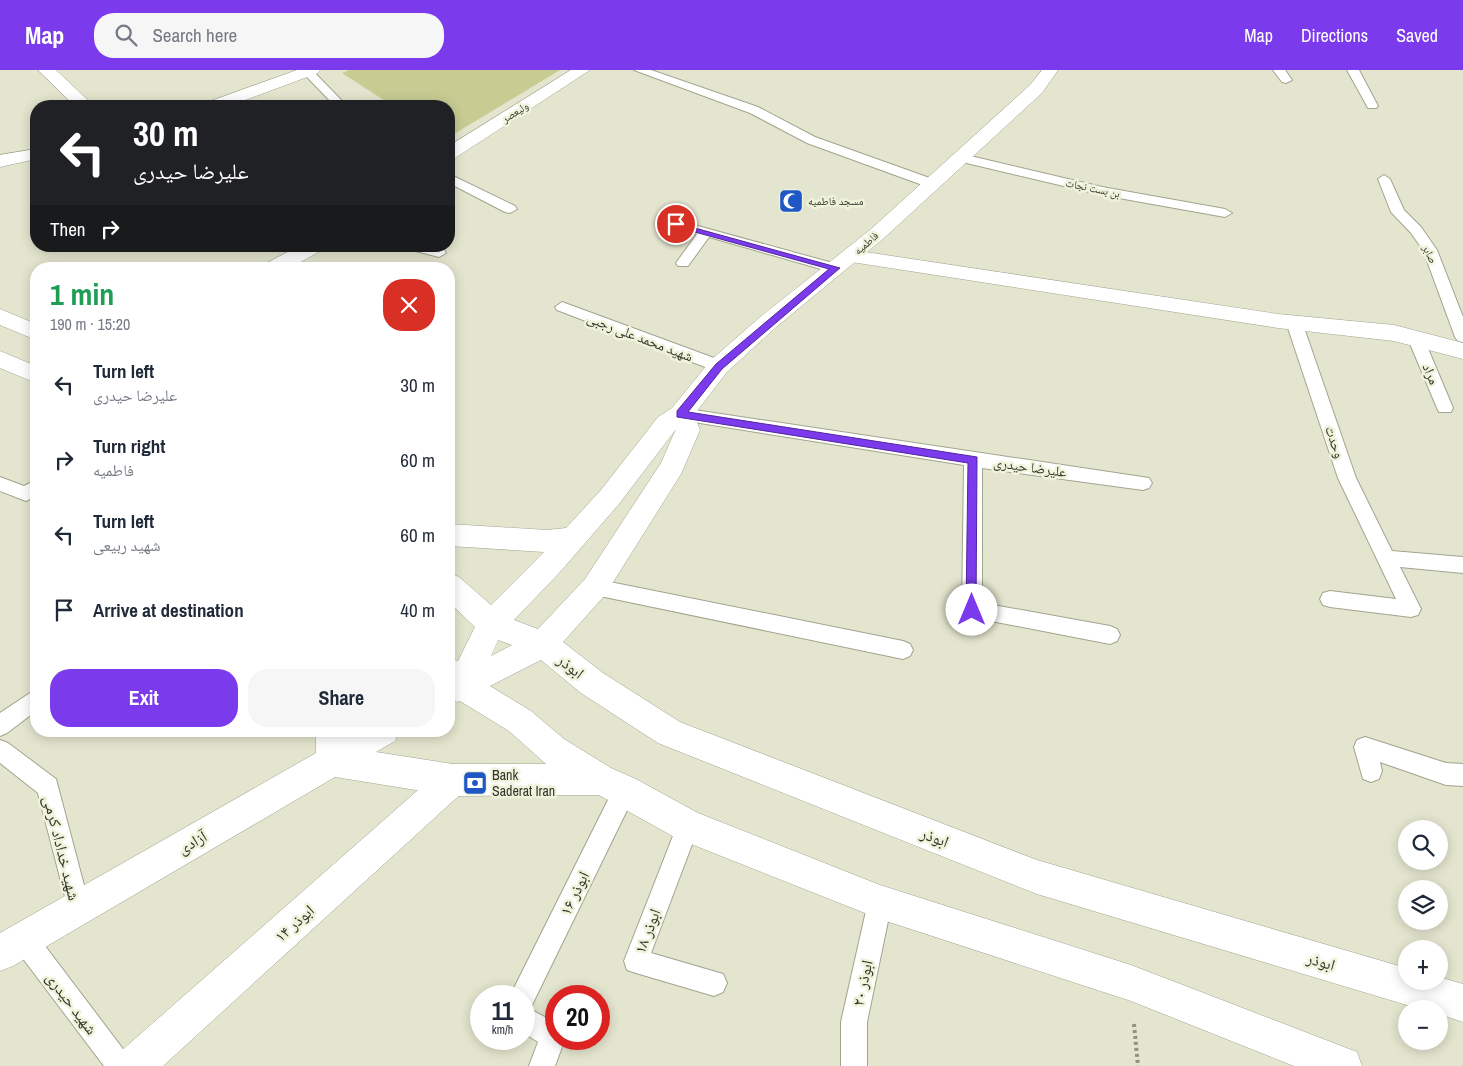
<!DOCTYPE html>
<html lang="en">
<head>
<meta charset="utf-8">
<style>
	:root { --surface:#fff; --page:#f6f6f7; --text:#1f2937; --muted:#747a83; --accent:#7c3aed }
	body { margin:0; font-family:"Archivo Narrow","Noto Naskh Arabic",sans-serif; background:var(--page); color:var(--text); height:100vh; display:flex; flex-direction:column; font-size:19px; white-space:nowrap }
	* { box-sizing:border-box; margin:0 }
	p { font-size:16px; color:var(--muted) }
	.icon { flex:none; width:28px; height:28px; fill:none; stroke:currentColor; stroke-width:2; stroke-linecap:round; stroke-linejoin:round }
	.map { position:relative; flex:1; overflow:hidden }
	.details { position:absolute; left:30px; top:192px; width:425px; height:475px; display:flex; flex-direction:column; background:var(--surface); border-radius:20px; box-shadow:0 2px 12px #0003 }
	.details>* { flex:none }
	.hud { position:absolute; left:30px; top:30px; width:425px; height:152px; border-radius:20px; box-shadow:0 2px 12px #0003; background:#202124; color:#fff; overflow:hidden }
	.buttons { position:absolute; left:1398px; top:750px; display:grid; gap:10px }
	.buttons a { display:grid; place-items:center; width:50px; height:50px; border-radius:50%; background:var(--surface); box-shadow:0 2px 12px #0003; font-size:25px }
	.speed { position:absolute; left:470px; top:915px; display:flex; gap:10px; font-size:25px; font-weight:700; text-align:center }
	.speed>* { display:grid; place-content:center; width:65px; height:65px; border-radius:50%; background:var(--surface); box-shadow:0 2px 12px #0003; line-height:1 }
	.speed small { font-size:12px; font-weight:400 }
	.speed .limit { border:8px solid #d22; background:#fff; color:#111 }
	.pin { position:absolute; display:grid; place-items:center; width:42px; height:42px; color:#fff; margin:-21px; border:2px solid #fff; border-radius:50%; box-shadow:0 1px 5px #0007 }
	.me { position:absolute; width:55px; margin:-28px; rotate:0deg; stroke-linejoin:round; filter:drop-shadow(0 0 4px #0008) }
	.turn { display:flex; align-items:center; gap:18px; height:105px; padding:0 20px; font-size:22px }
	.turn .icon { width:65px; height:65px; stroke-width:2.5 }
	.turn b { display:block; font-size:35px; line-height:42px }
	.then { display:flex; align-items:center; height:48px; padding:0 20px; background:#0003; gap:10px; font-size:19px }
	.round { display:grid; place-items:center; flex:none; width:52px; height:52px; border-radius:20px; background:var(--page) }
	.head { display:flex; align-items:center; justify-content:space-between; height:85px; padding:0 20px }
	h1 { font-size:30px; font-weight:700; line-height:38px; color:#1e9e55 }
	.primary-button { display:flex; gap:10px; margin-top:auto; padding:10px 20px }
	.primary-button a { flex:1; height:58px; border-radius:20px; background:var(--accent); color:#fff; font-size:20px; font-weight:700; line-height:58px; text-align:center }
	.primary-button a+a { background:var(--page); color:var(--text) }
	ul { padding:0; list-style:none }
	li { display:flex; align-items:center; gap:15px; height:75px; padding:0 20px }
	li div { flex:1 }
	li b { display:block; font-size:19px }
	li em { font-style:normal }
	header { display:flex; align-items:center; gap:30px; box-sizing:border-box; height:70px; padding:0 25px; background:var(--accent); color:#fff }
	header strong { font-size:24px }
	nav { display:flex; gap:28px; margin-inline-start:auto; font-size:18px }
	.search { width:350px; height:45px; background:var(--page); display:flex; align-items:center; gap:12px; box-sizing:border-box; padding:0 18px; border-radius:20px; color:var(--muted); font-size:19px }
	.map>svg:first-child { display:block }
	.green { fill:#c8cc93 }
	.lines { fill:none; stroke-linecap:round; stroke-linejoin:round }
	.lane-casing { stroke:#a2a48e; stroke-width:2 }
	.street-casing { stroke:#a2a48e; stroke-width:1 }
	.secondary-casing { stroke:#a2a48e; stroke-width:1 }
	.path { stroke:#909181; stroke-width:4; stroke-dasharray:3 3; stroke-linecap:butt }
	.lane { fill:#fff; fill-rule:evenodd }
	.street { fill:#fff; fill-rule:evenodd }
	.secondary { fill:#fff; fill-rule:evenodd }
	.route { fill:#7c3aed; stroke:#51269a }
	.labels { text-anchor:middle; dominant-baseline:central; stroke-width:5; stroke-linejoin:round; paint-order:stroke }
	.far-street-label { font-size:11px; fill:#34342b; stroke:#f0f3db }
	.far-poi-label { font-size:11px; fill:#34342b; stroke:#f0f3db; text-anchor:start }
	.street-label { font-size:14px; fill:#34342b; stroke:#f0f3db }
	.poi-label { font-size:14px; fill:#34342b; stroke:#f0f3db; text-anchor:start }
	.near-street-label { font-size:16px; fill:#34342b; stroke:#f0f3db }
</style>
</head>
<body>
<header>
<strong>Map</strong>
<div class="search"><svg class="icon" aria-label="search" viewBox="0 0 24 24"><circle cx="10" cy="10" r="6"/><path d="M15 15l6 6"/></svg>Search here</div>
<nav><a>Map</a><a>Directions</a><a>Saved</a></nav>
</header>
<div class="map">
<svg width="1463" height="996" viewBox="0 0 1463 996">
	<rect width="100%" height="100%" fill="#e3e5ce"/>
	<path class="green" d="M349,0H560L449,67V36H393L342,3Z"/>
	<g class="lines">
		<defs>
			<path id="lane" d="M304,0H312L347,36H335L304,4Z
				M634,0H651L758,37L815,67L938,111L939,114L933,118L928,117L807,73L750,43Z
				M1273,0H1285L1292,10L1286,13L1282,12Z
				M1347,0H1359L1378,36L1376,38H1368Z
				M962,84L1102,117L1225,139L1232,143L1225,147L1102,125L958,91L956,88Z
				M449,104L515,136L517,139L510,143L505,142L449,113Z
				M1384,105L1390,109L1404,140L1421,157L1437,180L1463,247V272L1458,271L1455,267L1423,180L1411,163L1391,142L1378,109Z
				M676,150L840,195L842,198L835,203L709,167L688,196H678L676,193L697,164L671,157L669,154L671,151Z
				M406,176H430L444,180L446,183L439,187L408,179Z
				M192,193L202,199H186L187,194Z
				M562,232L725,292L727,296L725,300H713L557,240L555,237Z
				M1294,247L1302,252L1356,408L1392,481L1463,487V503L1400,497L1421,539L1418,545L1411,547L1330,537L1323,535L1320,529L1323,523L1330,521L1396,529L1338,408L1286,252Z
				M1416,264L1421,265L1424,269L1453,338L1451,342H1439L1437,338L1408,269L1411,265Z
				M681,338L1149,408L1152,413L1149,418L1143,420L982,398V533L1110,556L1117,559L1120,565L1117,571L1110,574L965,546L962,540L964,395L681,350L675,348L673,344L675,340Z
				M0,407L24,416L36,410V426L26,431L0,421Z
				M595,509L903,571L910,574L913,580L910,586L903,589L595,525L588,523L585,517L588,511Z
				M36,619V641L7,663L0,666V643Z
				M1365,667L1446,693L1463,694V716L1446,715L1380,692L1382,701L1379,709L1371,712L1363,709L1354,677L1357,670Z
				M0,670L8,673L56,709L90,838L86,846L78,850L70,846L38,723L0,693Z
				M625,709L633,712L636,720L633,728L532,935L526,937L556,953V969H565L555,996H529L538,972L524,963V926H510L617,712Z
				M688,745L696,748L699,756L651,883L723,904L727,913L723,922L714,926L636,903L627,900L624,891L680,748Z
				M880,820L888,824L892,832L867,952V996H841V952L868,832L872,824Z
				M24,857L33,860L129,987L133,996H104L15,878L12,869L15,860Z"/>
			<path id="street" d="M38,0H56L94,36H75Z
				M297,0H320L318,3L229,36H205L208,32Z
				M571,0H590L455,88L449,89V76Z
				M36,79V89L0,97V85Z
				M299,176H325L322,180L288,199H262L265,194Z
				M852,180L1278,244L1394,255L1463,273V289L1394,271L1278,258L845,191L842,186L845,181Z
				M453,694L464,699L469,710L464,721L163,996H115L120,982L442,699Z"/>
			<path id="secondary" d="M1042,0H1058L1042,23L884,168L775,258L727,302L694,345L700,360L681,404L605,525L563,572L603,603L680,652L1037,790L1406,898V911H1439V907L1463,914V952L1439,944V939H1420L1037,824L658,673L581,623L541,590L490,616L531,641L564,669L611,698L636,709L698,743L880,815L1131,895L1357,982L1362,996H1294L1131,931L880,849L676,768L599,725L453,726L335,707L13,896L0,901V863L316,683V661H348V665L354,661H399L395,671L376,682L453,694H546L509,661L460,631L457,632L449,629V588L458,591L475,557L449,532V503L459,507L491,535L544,482L449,476V454L547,460L566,458L601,420L658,347L672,338L711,290L759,248L870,160L1030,15ZM676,359L661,393L585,509L538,559L514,550L560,502L619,434ZM498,570L512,575L491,586Z
				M0,239L36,254V270L0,255Z
				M0,281L36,296V313L0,298Z"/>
		</defs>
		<use href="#lane" class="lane-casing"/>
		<use href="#street" class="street-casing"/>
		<use href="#secondary" class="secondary-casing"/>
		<path class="path" d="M1134,954L1138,996"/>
		<use href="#lane" class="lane"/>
		<use href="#street" class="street"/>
		<use href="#secondary" class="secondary"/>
	</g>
	<path class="route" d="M673,152L840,198L722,299L688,342L977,387L976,543H968L966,540L968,393L677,347V341L716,294L829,199L673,156Z"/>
	<defs>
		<symbol id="mosque-square" viewBox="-11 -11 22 22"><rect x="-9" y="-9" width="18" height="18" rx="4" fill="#1f58c5" stroke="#f0f3db"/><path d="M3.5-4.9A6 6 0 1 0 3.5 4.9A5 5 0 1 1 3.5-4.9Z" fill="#fff"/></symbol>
		<symbol id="bank-square" viewBox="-11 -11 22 22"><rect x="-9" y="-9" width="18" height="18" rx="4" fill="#1f58c5" stroke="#f0f3db"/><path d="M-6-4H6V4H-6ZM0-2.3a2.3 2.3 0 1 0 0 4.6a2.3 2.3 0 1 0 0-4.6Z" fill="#fff"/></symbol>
	</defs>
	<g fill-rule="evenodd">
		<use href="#mosque-square" x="777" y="117" width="28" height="28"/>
		<use href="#bank-square" x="461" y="699" width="28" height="28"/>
	</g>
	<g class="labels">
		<g class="far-street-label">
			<text transform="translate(515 42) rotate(-32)">ولیعصر</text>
			<text transform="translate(1093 118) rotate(12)">بن بست نجات</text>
			<text transform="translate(866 173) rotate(-41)">فاطمیه</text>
			<text transform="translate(1430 184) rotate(64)">صابر</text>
		</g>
		<g class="far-poi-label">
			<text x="808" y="131">مسجد فاطمیه</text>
		</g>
		<g class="street-label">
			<text transform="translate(640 267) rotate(21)">شهید محمد علی رجبی</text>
			<text transform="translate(1431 304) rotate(67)">مراد</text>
			<text transform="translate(1335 372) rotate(71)">وحدت</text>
			<text transform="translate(1030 397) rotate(8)">علیرضا حیدری</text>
		</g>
		<g class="poi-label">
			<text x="492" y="705">Bank<tspan x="492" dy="16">Saderat Iran</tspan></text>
		</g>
		<g class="near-street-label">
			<text transform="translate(571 596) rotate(38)">ابوذر</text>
			<text transform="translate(935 767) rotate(21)">ابوذر</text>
			<text transform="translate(192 772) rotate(-30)">آزادی</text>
			<text transform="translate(62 778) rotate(76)">شهید خداداد کرمی</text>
			<text transform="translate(574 823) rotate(-64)">ابوذر ۱۶</text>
			<text transform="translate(294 853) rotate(-42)">ابوذر ۱۴</text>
			<text transform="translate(647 861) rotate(-69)">ابوذر ۱۸</text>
			<text transform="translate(1321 891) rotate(16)">ابوذر</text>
			<text transform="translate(862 913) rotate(-78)">ابوذر ۲۰</text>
			<text transform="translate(72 933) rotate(53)">شهید حیدری</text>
		</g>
	</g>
</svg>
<div class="buttons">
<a><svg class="icon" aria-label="search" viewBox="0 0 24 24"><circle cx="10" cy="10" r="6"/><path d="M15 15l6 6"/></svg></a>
<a><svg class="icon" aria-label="layers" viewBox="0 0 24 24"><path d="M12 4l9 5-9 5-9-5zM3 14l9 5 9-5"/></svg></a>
<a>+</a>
<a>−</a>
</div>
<div class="speed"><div>11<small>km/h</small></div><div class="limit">20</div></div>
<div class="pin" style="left:676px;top:154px;background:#d93025"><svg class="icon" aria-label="arrive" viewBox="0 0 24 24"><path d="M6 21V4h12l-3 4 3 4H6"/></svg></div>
<svg class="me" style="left:972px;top:540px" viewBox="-20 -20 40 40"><circle r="19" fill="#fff"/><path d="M0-13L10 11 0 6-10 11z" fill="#7c3aed"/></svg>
<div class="hud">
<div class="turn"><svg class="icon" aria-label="left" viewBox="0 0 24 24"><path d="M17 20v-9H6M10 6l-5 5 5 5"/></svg><div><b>30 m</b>علیرضا حیدری</div></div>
<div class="then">Then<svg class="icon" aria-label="right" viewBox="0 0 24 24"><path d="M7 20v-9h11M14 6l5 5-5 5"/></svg></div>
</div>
<section class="details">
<div class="head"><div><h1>1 min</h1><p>190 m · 15:20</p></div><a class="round" style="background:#d93025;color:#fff"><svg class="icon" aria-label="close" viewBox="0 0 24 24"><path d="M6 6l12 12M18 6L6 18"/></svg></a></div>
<ul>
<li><svg class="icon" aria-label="left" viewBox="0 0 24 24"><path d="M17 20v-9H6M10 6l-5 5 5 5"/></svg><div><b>Turn left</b><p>علیرضا حیدری</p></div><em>30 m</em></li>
<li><svg class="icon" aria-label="right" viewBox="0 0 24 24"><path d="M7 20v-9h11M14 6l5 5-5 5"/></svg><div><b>Turn right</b><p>فاطمیه</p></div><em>60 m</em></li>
<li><svg class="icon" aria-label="left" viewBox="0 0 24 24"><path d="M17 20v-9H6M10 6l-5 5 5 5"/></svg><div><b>Turn left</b><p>شهید ربیعی</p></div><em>60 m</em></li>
<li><svg class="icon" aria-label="arrive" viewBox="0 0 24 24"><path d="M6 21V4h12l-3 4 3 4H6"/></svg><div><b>Arrive at destination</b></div><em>40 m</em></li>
</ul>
<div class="primary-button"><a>Exit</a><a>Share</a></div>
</section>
</div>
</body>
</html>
